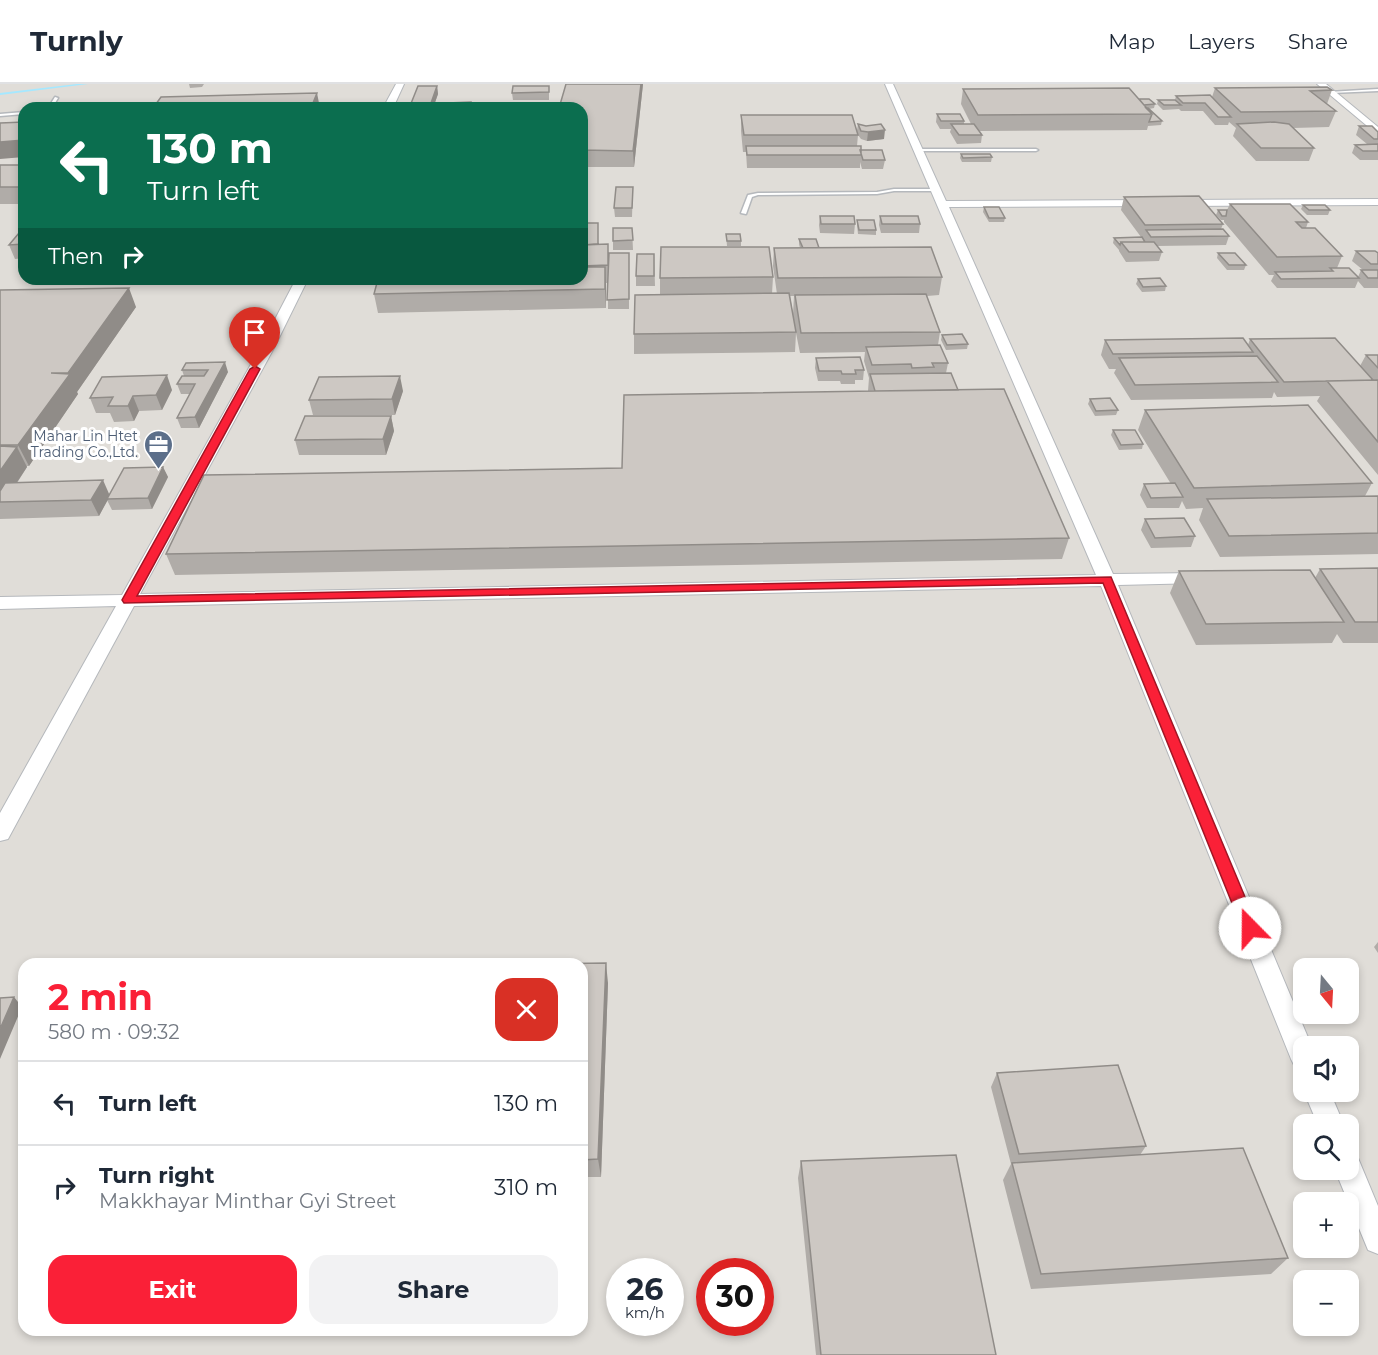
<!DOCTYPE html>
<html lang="en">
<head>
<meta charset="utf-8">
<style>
	:root { --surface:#fff; --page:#f2f2f3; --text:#1f2937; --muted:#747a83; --line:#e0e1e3; --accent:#fa2037 }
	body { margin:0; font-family:Montserrat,sans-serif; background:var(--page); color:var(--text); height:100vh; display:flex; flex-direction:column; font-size:22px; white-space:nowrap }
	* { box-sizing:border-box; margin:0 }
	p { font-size:20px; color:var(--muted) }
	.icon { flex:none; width:33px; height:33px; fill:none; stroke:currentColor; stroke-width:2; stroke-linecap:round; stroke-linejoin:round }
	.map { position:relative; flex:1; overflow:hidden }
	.details { position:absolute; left:18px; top:874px; width:570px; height:378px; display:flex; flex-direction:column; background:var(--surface); border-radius:18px; box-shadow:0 3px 9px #0003 }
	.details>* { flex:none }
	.banner { position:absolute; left:18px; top:18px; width:570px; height:183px; border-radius:18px; box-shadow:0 3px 9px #0003; background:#0b6e4f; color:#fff; overflow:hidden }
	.needle { width:39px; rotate:162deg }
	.tools { position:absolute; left:1293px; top:874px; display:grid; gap:12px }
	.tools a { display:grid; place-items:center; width:66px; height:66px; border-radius:12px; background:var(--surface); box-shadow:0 3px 9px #0003; font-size:30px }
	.speed { position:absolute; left:606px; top:1174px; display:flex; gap:12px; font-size:30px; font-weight:700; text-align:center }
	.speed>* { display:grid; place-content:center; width:78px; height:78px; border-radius:50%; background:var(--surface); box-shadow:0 3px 9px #0003; line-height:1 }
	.speed small { font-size:15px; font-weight:400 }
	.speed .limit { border:9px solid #d22; background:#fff; color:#111 }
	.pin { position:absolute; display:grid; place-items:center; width:51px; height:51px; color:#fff; margin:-62px -26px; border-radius:50% 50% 50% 0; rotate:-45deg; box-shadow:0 0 6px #0007 }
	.pin .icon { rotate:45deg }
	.me { position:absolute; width:66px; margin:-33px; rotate:338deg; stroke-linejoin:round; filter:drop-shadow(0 0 4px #0008) }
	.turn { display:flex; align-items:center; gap:21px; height:126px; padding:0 30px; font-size:27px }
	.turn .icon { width:78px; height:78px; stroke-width:2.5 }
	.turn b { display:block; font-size:42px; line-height:51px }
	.then { display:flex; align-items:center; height:57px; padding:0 30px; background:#0003; gap:12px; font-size:22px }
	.round { display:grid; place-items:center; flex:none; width:63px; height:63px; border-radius:18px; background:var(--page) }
	.overview { display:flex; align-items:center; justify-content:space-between; height:102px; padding:0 30px }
	h1 { font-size:36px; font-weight:700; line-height:45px; color:var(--accent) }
	.cta { display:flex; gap:12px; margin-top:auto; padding:12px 30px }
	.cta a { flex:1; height:69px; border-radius:18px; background:var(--accent); color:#fff; font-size:24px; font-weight:700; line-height:69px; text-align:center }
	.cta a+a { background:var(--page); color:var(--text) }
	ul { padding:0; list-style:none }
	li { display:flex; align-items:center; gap:18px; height:84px; padding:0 30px; border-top:2px solid var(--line) }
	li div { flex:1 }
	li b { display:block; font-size:22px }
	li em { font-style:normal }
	header { display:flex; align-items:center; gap:36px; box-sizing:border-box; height:84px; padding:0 30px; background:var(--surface); border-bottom:2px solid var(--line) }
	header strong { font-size:28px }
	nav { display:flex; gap:33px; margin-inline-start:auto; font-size:21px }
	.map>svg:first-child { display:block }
	.industrial { fill:#e0ddd8; fill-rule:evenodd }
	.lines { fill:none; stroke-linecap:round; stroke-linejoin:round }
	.stream { fill:#a5e8ff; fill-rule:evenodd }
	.service-casing { stroke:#b5b8bc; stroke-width:3 }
	.minor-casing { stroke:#b5b8bc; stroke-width:2 }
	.service { fill:#fff; fill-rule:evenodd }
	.minor { fill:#fff; fill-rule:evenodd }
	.wall { fill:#b0aca8; fill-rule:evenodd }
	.shaded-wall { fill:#908c88 }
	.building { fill:#cdc8c3; stroke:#908c88; stroke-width:1.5 }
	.route { fill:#fa2037; stroke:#a21524; stroke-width:1.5 }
	.labels { text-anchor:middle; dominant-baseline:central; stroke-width:6; stroke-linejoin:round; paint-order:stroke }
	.far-service-label { font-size:14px; fill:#4e5e75; stroke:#fff; text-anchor:end }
</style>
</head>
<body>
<header>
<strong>Turnly</strong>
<nav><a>Map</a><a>Layers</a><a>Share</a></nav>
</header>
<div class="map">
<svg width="1378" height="1271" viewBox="0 0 1378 1271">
	<rect width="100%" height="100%" fill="#f0ebe4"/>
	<path class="industrial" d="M0,0H1378V1271H0ZM24,24H582V195H24ZM24,880H582V1246H24ZM1304,885H1348V930H1304ZM1304,963H1348V1008H1304ZM1304,1041H1348V1086H1304ZM1304,1119H1348V1164H1304ZM620,1188H670V1239H620ZM710,1188H760V1239H710ZM1304,1197H1348V1242H1304Z"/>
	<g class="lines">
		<path class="stream" d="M77,0H88L0,11V9Z"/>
		<defs>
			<path id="service" d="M1378,5V7L1331,9L1329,8Z
				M55,13L58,14L52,24H48Z
				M24,28V30L0,32V30Z
				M915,65H1036L1038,66L1036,67H917Z
				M894,105H934L936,106L934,107H894L877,110L758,111L752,113L746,130L741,129L748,111L758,109L877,108Z"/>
			<path id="minor" d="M396,0H404L393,24H383Z
				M885,0H893L946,117L1147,116L1152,119L1147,122L949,123L1113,490L1201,489L1207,490L1210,494L1207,498L1201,499L1118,501L1312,963H1304V987L1295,983L1291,975L1101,502L134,522L8,755L0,757V729L116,522L0,525V513L122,511L260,264L296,195H308L274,264L140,510L1096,491Z
				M1317,0H1326L1378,43V51Z
				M1378,115V121L1180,122L1175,119L1180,116Z
				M1304,1008H1330L1344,1041H1318Z
				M1348,1071L1358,1074L1378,1122V1170L1368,1166L1335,1086H1348Z"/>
		</defs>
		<use href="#service" class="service-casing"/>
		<use href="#minor" class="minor-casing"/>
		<use href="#service" class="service"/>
		<use href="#minor" class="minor"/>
	</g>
	<path class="wall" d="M189,0H204L202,3L190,4Z
		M566,0H643L634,83H582V24Z
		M437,2L438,10L433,24H410V22Z
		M549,2V16H513L512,9Z
		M1215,4L1332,6L1327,20L1336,27L1329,43L1293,44L1314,64L1309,77H1256L1233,52L1236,44L1229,38L1228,41H1215L1203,27H1181L1179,25L1163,26L1157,20L1158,16H1175L1176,12L1212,13Z
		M963,5L1139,15L1155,20L1154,24L1149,25L1162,37L1161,41L1148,42L1147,46L979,47L982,51L981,59L957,60L950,48L951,45H940L936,38L937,30L964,37V40H971L961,20Z
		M741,31L857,46L858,40L884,55L867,57L861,55L858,51L857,62L861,66L885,76L883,85H862L860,78V84H747L746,68H743L741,47Z
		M1359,42L1378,48V76H1360L1352,69L1355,61L1367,60L1356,51Z
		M961,70L992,73L991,78H962L960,74Z
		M0,81H24V120H0Z
		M633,103L632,133H615L614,124Z
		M1124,113L1223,140L1221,145L1229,152L1226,161L1157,162L1162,168L1159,177L1126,178L1119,167V166L1113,159L1114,154L1141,153L1121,126Z
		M1230,120L1308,138L1306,144L1342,172L1337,184L1358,193L1361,186H1363L1352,177L1356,167L1378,169V204H1364L1358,197L1355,204H1277L1271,197L1274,191H1269L1224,138V136H1221L1216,131L1218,126H1227Z
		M1303,121L1330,126L1328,131H1307L1301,125Z
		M984,123L1005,134L1004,138H989L983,128Z
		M820,132L855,140L854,150L820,149L819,141Z
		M880,132L920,140L919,149H881L879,141Z
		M857,136L876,146V151L858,150L857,141Z
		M582,139L599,160L609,169H629V225H608V199H606V224L378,229L374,210L582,195Z
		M24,143V174L15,175L9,161Z
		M613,144H632L633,166H613Z
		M726,150L741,157V162H727Z
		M799,155L819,164L942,193L939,211L927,212L940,248L938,261L948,279L946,289L958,306L1069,454L1062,475L175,491L166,470L622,384L868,307L869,294L864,277L865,268L800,269L796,249L795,268L634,270V250L660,211V194L773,193L772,210H777L773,182L774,164H800L799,160ZM790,212H794L793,230Z
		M1218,169L1246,181L1244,186H1227L1217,174Z
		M654,170L655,202H636V192Z
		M1138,195L1166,202L1165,207L1142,208L1136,200Z
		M0,206L136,223L77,308L78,310L29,382H27V383L17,399L109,411L163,383L168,393L152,425L112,426L107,416L99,432L0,435Z
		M942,251L968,260L967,265L946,266L941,256Z
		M1250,255L1360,282L1366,271H1378V391L1317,317L1320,312L1277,313L1274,308L1272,314L1131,316L1114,289L1116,285H1109L1101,271L1105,256L1248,261Z
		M816,274L864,286L863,296H855V300H841L840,297H818L815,284Z
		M186,279L228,288L199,344H181L177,334L190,310H181L177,300L184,292L182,286Z
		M172,306L162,326L139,327L134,337L114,338L110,329H96L90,314Z
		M403,307L395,331H313L309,316Z
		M1090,315L1118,326L1116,331L1095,332L1088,320Z
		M1145,326L1372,399L1365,412H1378V470L1220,473L1199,436L1203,424L1186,425L1182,417L1179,424H1147L1140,411L1144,400H1171L1138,346Z
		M391,332L394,347L386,371H299L295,356Z
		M1113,346L1143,360L1142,365L1119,366L1111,351Z
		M1145,435L1195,452L1191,463L1151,464L1141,446Z
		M1378,484V559H1343L1337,550L1332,559L1196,561L1170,509L1179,487L1315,494L1320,485Z
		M1378,858V869L1374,863Z
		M582,880L608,899L601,1093H582Z
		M997,989L1146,1062L1140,1071L1288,1174L1271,1190L1031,1205L1003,1096L1011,1080L991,1003Z
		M801,1077L996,1271H816L798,1094Z"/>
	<path class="shaded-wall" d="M641,0H643L634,83L633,67Z
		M437,2L438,10L433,24H430V22Z
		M317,9L320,24H311Z
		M885,46L884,55L867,57L868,48Z
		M24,56V73L0,75V58Z
		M605,183L606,202V224L605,205Z
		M129,204L136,223L77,308L78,310L29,382L18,361L69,291L68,289Z
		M225,278L228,288L199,344L195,333Z
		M167,291L172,306L162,326L156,311Z
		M400,292L403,307L395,331L392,315Z
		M133,312L139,327L134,337L128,322Z
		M391,332L394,347L386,371L383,355Z
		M17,363L27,383L4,418H0V387Z
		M163,383L168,393L152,425L148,414Z
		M103,396L110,412L99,432L91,416Z
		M606,879L608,899L601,1093L598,1075Z
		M14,913L22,923L0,975V945Z"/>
	<path class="building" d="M566,0H641L633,67L582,66V24H559Z
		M418,2H437L430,22H410Z
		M513,2H549V8L512,9Z
		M1327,3L1332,6L1310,7L1336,27L1241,28L1215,4Z
		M1129,4L1152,30L978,31L963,5Z
		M317,9L311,24H153L161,13Z
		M1210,11L1231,33H1218L1205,19H1183L1176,12Z
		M1139,15H1149L1155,20L1144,21Z
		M1158,16H1175L1181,21H1164Z
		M471,18L470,24H447L448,19Z
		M337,23H353V24H337Z
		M1146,24H1148L1162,37L1149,38L1152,30Z
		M937,30H960L964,37H941Z
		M741,31H852L858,51H744Z
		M24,38V56L0,58V39Z
		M1274,38L1289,40L1314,64H1261L1237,40Z
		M858,40L866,42L881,40L885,46L868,48L861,47Z
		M951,40H974L982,51H959Z
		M1359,42H1372L1378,48V55H1374Z
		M1378,60V67H1363L1355,61Z
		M746,62H861V71H747Z
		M860,66H882L885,76H863Z
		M961,70H990L992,73L963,74Z
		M0,81H24V103H0Z
		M616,103H633L632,124H614Z
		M1199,112L1223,140L1145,141L1124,113Z
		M1230,120H1290L1308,138H1296L1302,144H1315L1342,172L1277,173Z
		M1303,121H1325L1330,126H1309Z
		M984,123H999L1005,134H989Z
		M1218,126H1227L1226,132H1222Z
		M820,132H854L855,140H821Z
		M880,132H918L920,140H882Z
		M857,136H874L876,146H859Z
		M582,139H598V160L582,161Z
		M24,143V160L9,161Z
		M613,144H632L633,156L613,157Z
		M1223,145L1229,152L1151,153L1146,146Z
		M726,150H740L741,157H727Z
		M1142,153L1145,158H1121L1120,161L1114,154Z
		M799,155H816L819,164H803Z
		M1121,158H1154L1162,168H1129Z
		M608,160V181L582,182V161Z
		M661,163H769L773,193L660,194Z
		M931,163L942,193L778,194L774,164Z
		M1356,167H1375L1378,169V180H1371Z
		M609,169H629V215L607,216Z
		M1218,169H1235L1246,181H1229Z
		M637,170H654V192H636Z
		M582,183H605V205L374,210L378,195H582Z
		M1330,184H1349L1359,194L1281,195L1275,188L1333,187Z
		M1361,186H1378V194H1368Z
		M1160,194L1166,202L1143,203L1138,195Z
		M129,204L68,289H51L70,290L18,361H0V206Z
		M789,209L796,248L634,250L635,211Z
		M926,210L940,248L801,249L795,211Z
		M962,250L968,260L947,261L942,251Z
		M1243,254L1253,268L1113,270L1105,256Z
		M1335,254L1373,296L1284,298L1250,255Z
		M940,261L948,279H932L934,283L912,284L911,280L872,281L866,263Z
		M1366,271H1378V284Z
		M1257,272L1278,298L1135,301L1119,274Z
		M860,273L864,286H855L856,290H842L841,287H819L816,274Z
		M225,278L195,333L177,334L195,300H177L182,292H204L208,286H182L186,279Z
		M951,289L958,306L875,307L870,290Z
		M167,291L156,311L133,312L128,322H108L113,313L90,314L102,293Z
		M400,292L392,315L309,316L319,293Z
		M1378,296V358L1327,297Z
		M1004,305L1069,454L166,470L204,391L622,384L624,311Z
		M1110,314L1118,326L1096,327L1090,315Z
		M1308,321L1372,399L1194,404L1145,326Z
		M305,332H391L383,355L295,356Z
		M1113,346H1135L1143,360L1121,361Z
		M0,362L17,363L0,387Z
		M163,383L148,414L107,415L124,384Z
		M103,396L91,416L0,418V407L5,399Z
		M1175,399L1183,413L1151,414L1144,400Z
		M1378,412V449L1229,452L1207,415Z
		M1184,434L1195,452L1155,454L1145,435Z
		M1378,484V538H1355L1320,485Z
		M1310,486L1344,538L1206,540L1179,487Z
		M606,879L598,1075L582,1076V880H537Z
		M14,913L0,945V914Z
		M1118,981L1146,1062L1019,1070L997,989Z
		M1243,1064L1288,1174L1041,1190L1012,1079Z
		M956,1071L996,1271H821L801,1077Z"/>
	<path class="route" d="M255,282L260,285L137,512L1111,493L1258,844L1256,849L1250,851L1244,849L1242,844L1103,499L124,519L122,516L250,285Z"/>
	<defs>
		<symbol id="office-pin" viewBox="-11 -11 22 30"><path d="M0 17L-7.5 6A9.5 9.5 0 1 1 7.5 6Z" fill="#5c6f8a" stroke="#fff"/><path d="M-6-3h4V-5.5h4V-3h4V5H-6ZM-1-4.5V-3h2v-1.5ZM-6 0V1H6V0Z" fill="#fff"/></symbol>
	</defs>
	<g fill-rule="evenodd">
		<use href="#office-pin" x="142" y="344" width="33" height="45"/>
	</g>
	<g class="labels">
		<g class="far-service-label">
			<text x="138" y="352">Mahar Lin Htet<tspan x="138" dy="16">Trading Co.,Ltd.</tspan></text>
		</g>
	</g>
</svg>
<div class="tools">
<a><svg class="needle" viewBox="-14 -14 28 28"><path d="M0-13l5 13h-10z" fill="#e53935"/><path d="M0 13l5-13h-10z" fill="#747a83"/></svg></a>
<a><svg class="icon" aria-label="sound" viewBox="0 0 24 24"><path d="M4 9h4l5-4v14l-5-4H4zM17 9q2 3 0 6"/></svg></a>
<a><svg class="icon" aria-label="search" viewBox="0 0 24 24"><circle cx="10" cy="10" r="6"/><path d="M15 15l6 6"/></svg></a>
<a>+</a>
<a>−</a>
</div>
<div class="speed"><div>26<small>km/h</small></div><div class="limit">30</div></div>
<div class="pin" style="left:255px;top:285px;background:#d93025"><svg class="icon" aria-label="arrive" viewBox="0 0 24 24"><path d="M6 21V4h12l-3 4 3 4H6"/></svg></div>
<svg class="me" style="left:1250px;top:844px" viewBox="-20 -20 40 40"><circle r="19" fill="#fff"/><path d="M0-13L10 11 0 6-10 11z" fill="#fa2037"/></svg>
<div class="banner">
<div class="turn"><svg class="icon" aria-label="left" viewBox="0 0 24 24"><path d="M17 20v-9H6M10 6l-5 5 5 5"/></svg><div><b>130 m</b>Turn left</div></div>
<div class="then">Then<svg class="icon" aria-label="right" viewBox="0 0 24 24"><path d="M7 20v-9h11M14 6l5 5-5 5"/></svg></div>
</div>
<section class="details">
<div class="overview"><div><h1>2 min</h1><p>580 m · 09:32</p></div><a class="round" style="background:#d93025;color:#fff"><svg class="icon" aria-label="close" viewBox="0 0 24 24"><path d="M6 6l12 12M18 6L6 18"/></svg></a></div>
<ul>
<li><svg class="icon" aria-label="left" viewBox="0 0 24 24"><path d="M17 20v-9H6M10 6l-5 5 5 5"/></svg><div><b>Turn left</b></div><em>130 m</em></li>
<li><svg class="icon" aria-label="right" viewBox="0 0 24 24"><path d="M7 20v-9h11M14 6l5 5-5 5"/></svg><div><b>Turn right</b><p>Makkhayar Minthar Gyi Street</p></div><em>310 m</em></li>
</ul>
<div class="cta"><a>Exit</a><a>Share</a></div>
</section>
</div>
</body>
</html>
